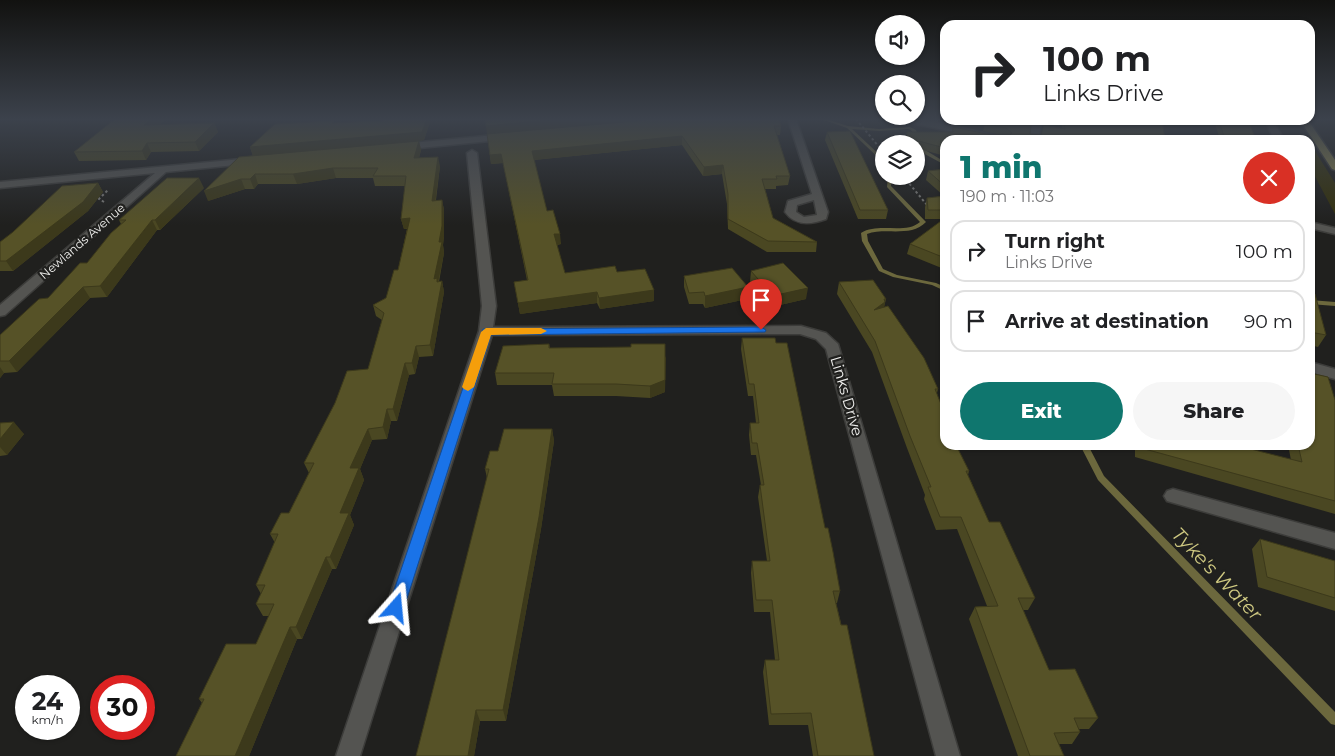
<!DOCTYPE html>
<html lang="en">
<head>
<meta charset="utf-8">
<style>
	:root { --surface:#fff; --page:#f6f6f6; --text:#202124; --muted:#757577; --line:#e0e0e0; --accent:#0f766e }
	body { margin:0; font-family:Montserrat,sans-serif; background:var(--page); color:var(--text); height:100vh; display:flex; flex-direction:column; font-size:19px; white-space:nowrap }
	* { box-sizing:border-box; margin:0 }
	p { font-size:16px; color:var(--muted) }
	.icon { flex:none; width:28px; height:28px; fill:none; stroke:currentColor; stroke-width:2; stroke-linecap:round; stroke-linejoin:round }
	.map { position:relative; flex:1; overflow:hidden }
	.details { position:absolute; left:940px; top:135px; width:375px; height:315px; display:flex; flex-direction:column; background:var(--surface); border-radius:15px; box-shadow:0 1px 4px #0004 }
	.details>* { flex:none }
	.guide { position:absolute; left:940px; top:20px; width:375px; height:105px; border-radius:15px; box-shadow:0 1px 4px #0004; background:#fff; color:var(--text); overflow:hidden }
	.fabs { position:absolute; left:875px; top:15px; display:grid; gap:10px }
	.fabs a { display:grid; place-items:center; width:50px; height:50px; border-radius:50%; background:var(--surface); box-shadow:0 1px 4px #0004; font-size:25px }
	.speed { position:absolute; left:15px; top:675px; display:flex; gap:10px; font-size:25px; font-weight:700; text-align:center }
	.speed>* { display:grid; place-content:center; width:65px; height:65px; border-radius:50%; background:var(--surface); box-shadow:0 1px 4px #0004; line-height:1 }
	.speed small { font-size:12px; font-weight:400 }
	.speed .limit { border:8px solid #d22; background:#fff; color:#111 }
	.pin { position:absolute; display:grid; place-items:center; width:42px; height:42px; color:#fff; margin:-51px -21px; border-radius:50% 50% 50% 0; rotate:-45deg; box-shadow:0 0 5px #0007 }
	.pin .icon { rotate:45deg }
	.me { position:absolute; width:55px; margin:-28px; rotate:18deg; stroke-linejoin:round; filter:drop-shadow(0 0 4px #0008) }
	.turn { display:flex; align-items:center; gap:18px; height:105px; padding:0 20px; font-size:22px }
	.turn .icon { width:65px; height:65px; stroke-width:2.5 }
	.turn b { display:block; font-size:35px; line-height:42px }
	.round { display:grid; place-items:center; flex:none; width:52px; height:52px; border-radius:26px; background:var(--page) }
	.head { display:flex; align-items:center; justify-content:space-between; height:85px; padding:0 20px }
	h1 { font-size:30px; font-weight:800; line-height:38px; color:var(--accent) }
	.primary-button { display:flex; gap:10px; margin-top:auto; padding:10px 20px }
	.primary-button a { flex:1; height:58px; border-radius:30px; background:var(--accent); color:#fff; font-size:20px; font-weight:800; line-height:58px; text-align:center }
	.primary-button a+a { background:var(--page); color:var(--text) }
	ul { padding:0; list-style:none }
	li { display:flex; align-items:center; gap:15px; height:62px; margin:0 10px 8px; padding:0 10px; border:2px solid var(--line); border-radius:15px }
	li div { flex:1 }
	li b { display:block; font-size:19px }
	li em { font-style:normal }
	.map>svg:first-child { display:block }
	.green { fill:#34310d }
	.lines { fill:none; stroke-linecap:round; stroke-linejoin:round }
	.stream { fill:#6c683d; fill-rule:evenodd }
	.minor-casing { stroke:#3c3c3a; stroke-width:3 }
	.primary-casing { stroke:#3c3c3a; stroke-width:3 }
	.path { stroke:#777775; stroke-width:2; stroke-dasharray:2.5 2.5; stroke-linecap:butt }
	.minor { fill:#545451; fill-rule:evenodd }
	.primary { fill:#85804e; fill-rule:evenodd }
	.wall { fill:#4a4722 }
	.shaded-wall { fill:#3c391b }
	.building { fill:#565227; stroke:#3c391b }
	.route { fill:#1a73e8; stroke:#114b97 }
	.slow { fill:#f59e0b }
	.labels { text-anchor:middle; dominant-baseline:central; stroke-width:4.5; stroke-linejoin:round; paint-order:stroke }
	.far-street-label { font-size:12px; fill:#efefed; stroke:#20201e }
	.street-label { font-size:15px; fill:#efefed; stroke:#20201e }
	.near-water-label { font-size:19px; font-style:italic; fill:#d0ca82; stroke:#20201e }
</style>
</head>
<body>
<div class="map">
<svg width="1335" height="756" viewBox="0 0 1335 756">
	<rect width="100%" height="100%" fill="#20201e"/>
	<path class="green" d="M1310,143L1335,183V214L1310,167Z"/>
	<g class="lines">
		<path class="stream" d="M821,119H826L848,126L879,129L910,127L916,130L925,150L945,162V165L921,152L912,131L909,129L879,131L852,129L884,159V163L847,128Z
			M888,176H892L891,186L926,222C911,238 885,227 867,234L868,241L883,269L897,275L936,283L945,287V291L932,285L893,277L879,271L862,241L861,233C879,222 905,235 920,222L887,187Z
			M1310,300L1335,302V306L1310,304Z
			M1080,445H1088L1104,476L1335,712V725L1331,724L1098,480Z"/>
		<defs>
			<path id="minor" d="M788,119H796L828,212L826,219C810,225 795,226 785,212L788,201L812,194ZM814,200L817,215L804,217L796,212L797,205Z
				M903,119H918L1003,137L1008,140H990L907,122Z
				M1033,120H1041L1039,140H1029Z
				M1265,120H1273L1284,140H1274Z
				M506,134L511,137L509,139L400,150L395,147L400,144Z
				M472,150L477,153L496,306L493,327L801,326L826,333L838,344L960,756H936L826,349L816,339L800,334L492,335L360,756H336L479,331L482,306L467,153Z
				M252,158L255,159V163L166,172L5,315L0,316V305L155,173L0,188V182Z
				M1310,222L1335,228V234L1310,228Z
				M1310,362L1335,369V379L1310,372Z
				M1173,489L1335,533V549L1167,501L1164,496L1167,491Z"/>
			<path id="primary" d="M1300,120H1308L1335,160V170L1332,169Z"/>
		</defs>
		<use href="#minor" class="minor-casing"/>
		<use href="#primary" class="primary-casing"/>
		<path class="path" d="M856,119L884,153
			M903,176L927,205
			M1310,176L1313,177
			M104,202L99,199L109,189"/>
		<use href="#minor" class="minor"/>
		<use href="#primary" class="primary"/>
	</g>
	<path class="wall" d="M167,119L160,124L214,123L218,132L199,151L151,152L146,160L79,161L74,152Z
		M383,119H431L424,140L419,141L421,150L419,158L440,166L436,200H442L444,210V236L443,245L444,253L439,282L442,281L444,292L433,356L419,357L415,374L409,375L397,421H391L387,439L372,440L360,469L364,480L350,515L354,525L336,569H332L302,639H297L249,756H176L202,703L199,699L256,644L269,616H263L256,604L261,594L256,585L275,543L270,534L289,513L309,473L304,463L368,369L382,320L376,316L373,305L386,298L398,270L407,229H404L401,219L405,186H375L373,178H336L297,184H258L254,189H245L208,201L253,156L250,147L333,121L334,123L382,121Z
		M999,120H1024V123L1030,134L1041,135L1062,128V120H1116L1138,123V120H1162L1165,140H945V156L916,148V144H905L907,132H952L953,127L992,135H1001L983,131L985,124L999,123Z
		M1214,120H1248L1256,140H1220Z
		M781,126L780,135H777L790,176L788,185L776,186V189H765L773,218L817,242L816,252H767L728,229L727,204L722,174L703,176L682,145L534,160L547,211L561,244L557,245L565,273L617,272L654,290V301L600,309L597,303L520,314L514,282L527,280L503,163L491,164L487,134Z
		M827,132L888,210L886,219H858L825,140Z
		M945,169V268L944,269L907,254L910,244L944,219H925V207L927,198L944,196L926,180L928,171Z
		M98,183L103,192L88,211L13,271H0V242Z
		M204,188L160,230H157L107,297L90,298L17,372L4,373L0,378V335L48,298L87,263L121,224L119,220Z
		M751,271L806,299L780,305L772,296L764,298L750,282Z
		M684,276L748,287L747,299L705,308L703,304H689L684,287Z
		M839,282L886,299L884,307L938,389L937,393L945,445L969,471L968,475L989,522L1035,598L1028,610H1023L1049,670L1098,718L1089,729H1079L1080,732L1072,744H1059L1064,756H1018L969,619L975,607L987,606L957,529L936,530L924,499L925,495L907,448L872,352L837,294Z
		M1310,293L1326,335L1318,347L1310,345Z
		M742,338L776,343L825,528L840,591L837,603H836L874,756H813L808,725H769L763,672L765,660H775L770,612H754L751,573L752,561H767L758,497L760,485H761L756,455H751L749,435L750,423H756L753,396H748L741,349Z
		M549,344L550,348L665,392L650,398L616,396H554L552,385H497L495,373Z
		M1335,400V514L1135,457V445H1235L1291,460L1288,445H1310Z
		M0,423L24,434L7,455L0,456Z
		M552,429L554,441L541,529L506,721H480L474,756H416L487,478L485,469L498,451Z
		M1260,539L1335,561V611L1258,587L1252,549Z"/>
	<path class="shaded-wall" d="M152,119H167L148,134L144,125Z
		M427,119H431L424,140L419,141L421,150L416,168L253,156L250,147Z
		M560,119H655L487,134L486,126Z
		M214,123L218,132L199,151L195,142Z
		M682,136V145L533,160L532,151Z
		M147,143L151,152L146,160L142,151Z
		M501,154L503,163L491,164L490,155Z
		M438,157L440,166L434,211L432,201Z
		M723,165L722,174L703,176L704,167Z
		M333,168L336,178L297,184L293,174Z
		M255,174L258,184L254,189L250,179Z
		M199,178L204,188L160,230L155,220Z
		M241,179L245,189L208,201L204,191Z
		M98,183L103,192L88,211L13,271L6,261Z
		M442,200L444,210V236L443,245L444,253L438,283L434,279L439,242Z
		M410,218L412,228L404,229L401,219Z
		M152,220L157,230L107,297L100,286Z
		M554,234H560L561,244L556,245Z
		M442,281L444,292L433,356L430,345Z
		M773,285L772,296L764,298L765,287Z
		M83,287L90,298L17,372L9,361Z
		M748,287L747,299L705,308V296Z
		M808,288L806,299L780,305L781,294Z
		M654,290V301L600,309L599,298Z
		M597,292V303L520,314L518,303Z
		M885,302L883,313L874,310Z
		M416,346L419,357L415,374L412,363Z
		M666,356L665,392L650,398V386Z
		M405,363L409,375L397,421L393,409Z
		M0,367L4,373L0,378Z
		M387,409L391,421L387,439L383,427Z
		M14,422L24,434L7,455L0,447V439Z
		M368,429L372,440L360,469L364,480L350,515L354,525L336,569L330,557L350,468Z
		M552,429L554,441L541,529L506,721L503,710Z
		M326,557L332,569L302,639L296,627Z
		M290,627L297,639L249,756H235Z
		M476,710L480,721L474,756H468Z"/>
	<path class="building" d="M115,119H152L144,125L214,123L195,142L147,143L142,151L74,152Z
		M383,119H427L422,132L250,147L275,124L333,121L332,123L382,121Z
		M485,119H560L486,126Z
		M658,119H779L781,126H774L790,176H776L777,179H762L773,218L817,242L768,241L728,219V194L723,165L704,167L682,136L532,151L547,211L553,210L560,234H554L565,273L615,266L617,272L645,269L654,290L599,298L597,292L518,303L514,282L528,280L501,154L490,155L487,134Z
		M1001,120H1024V123L1031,124L1030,134L1041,135L1044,125L1065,129L1064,120H1116L1142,123L1141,120H1162L1165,140H945V148L907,138V132H953V127L992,135H1010L1012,133L1006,128L985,124L1001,123Z
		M1219,120H1248L1256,140H1225Z
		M850,131L888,210H860L827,132Z
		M419,141L414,158L438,157L432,201L442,200V226L439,242H442L434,279L437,278V282L442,281L430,345L416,346L412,363H405L393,409H387L383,427L368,429L350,468H359L340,513H349L330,557H326L296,627H290L235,756H176L204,699H199L226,644H256L274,604H256L265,585H256L278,534H270L281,513H289L314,463H304L335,403L347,371L368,369L384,313L373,305L386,298L394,270H398L410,218L401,219L406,176H373L378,168H333L293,174H255L250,179H241L204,191L239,157Z
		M945,169V186L928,171Z
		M167,178H199L155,220H152L100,286L83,287L9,361H0V335L39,299L48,298L80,263H87L111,233L126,220H119Z
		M98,183L83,202L6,261H0V242L13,232L62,186Z
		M945,196V210H928L927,198Z
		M945,218V258L910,244Z
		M783,263L808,288L781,294L773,285L765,287L751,271Z
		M732,268L748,287L705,296L704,292L689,293L684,276Z
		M873,280L886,299H884L885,302L874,310L888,306L924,358L938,389H935L945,414V445H956L969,471H966L989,522H1000L1035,598H1018L1049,670L1075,669L1098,718H1074L1080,732L1054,733L1064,756H1030L975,607L998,606L961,517H940L928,487H931L910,436L875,341L839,282Z
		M1310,293L1315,294L1326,335L1310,332Z
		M742,338H775L776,343H787L825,528H828L833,552L840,591H833L841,625H847L874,756H818L811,713L771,714L765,660H779L772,600H756L752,561H770L760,485H764L757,443H752L750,423H759L754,384H749Z
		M549,344V348L631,347V344H665V380L650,386L616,384H552L554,373H495L503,346Z
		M1310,373L1328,377L1335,400V501L1141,448V445H1235L1302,462L1298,445H1310Z
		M14,422L0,439V423Z
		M504,429H552L539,517L503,710H476L468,756H416L489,469H485L490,451H498Z
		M1260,539L1335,561V598L1267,577Z"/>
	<linearGradient id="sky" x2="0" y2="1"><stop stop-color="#121210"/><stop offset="0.53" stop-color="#3c424c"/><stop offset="1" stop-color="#3c424c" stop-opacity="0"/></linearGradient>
	<rect width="1335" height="225" fill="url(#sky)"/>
	<path class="route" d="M761,327L766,330L765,332L491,335L404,608L402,613L396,615L390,613L388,608L483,329Z"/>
	<path class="slow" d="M486,328H541L547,331L541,334L491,335L474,387L468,391L464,389L462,387L481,332Z"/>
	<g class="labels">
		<g class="far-street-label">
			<text transform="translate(82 241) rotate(-41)">Newlands Avenue</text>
		</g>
		<g class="street-label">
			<text transform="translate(847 396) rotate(74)">Links Drive</text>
		</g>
		<g class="near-water-label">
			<text transform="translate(1217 574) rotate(46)">Tyke's Water</text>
		</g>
	</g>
</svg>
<div class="fabs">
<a><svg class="icon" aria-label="sound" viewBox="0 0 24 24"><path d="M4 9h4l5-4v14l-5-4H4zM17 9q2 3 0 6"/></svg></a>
<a><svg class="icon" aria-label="search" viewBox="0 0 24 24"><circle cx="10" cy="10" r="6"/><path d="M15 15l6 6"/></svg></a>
<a><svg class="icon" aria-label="layers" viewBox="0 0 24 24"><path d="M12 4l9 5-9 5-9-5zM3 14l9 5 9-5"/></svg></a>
</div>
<div class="speed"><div>24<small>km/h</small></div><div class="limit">30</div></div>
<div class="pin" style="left:761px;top:330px;background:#d93025"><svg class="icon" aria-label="arrive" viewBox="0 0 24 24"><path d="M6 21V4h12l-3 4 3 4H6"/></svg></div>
<svg class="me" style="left:396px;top:608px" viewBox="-20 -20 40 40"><path d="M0-17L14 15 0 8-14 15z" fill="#1a73e8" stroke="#fff" stroke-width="4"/></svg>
<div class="guide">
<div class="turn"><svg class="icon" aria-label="right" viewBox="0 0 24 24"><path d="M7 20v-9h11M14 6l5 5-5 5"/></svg><div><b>100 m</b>Links Drive</div></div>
</div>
<section class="details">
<div class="head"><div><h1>1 min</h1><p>190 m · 11:03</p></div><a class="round" style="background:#d93025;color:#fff"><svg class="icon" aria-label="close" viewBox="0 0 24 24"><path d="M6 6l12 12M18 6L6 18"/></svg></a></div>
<ul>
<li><svg class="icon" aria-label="right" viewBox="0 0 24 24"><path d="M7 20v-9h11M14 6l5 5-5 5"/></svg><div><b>Turn right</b><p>Links Drive</p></div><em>100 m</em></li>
<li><svg class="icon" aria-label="arrive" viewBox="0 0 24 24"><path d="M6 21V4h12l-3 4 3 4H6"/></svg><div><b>Arrive at destination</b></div><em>90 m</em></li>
</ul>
<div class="primary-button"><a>Exit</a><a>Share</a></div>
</section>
</div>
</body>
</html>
